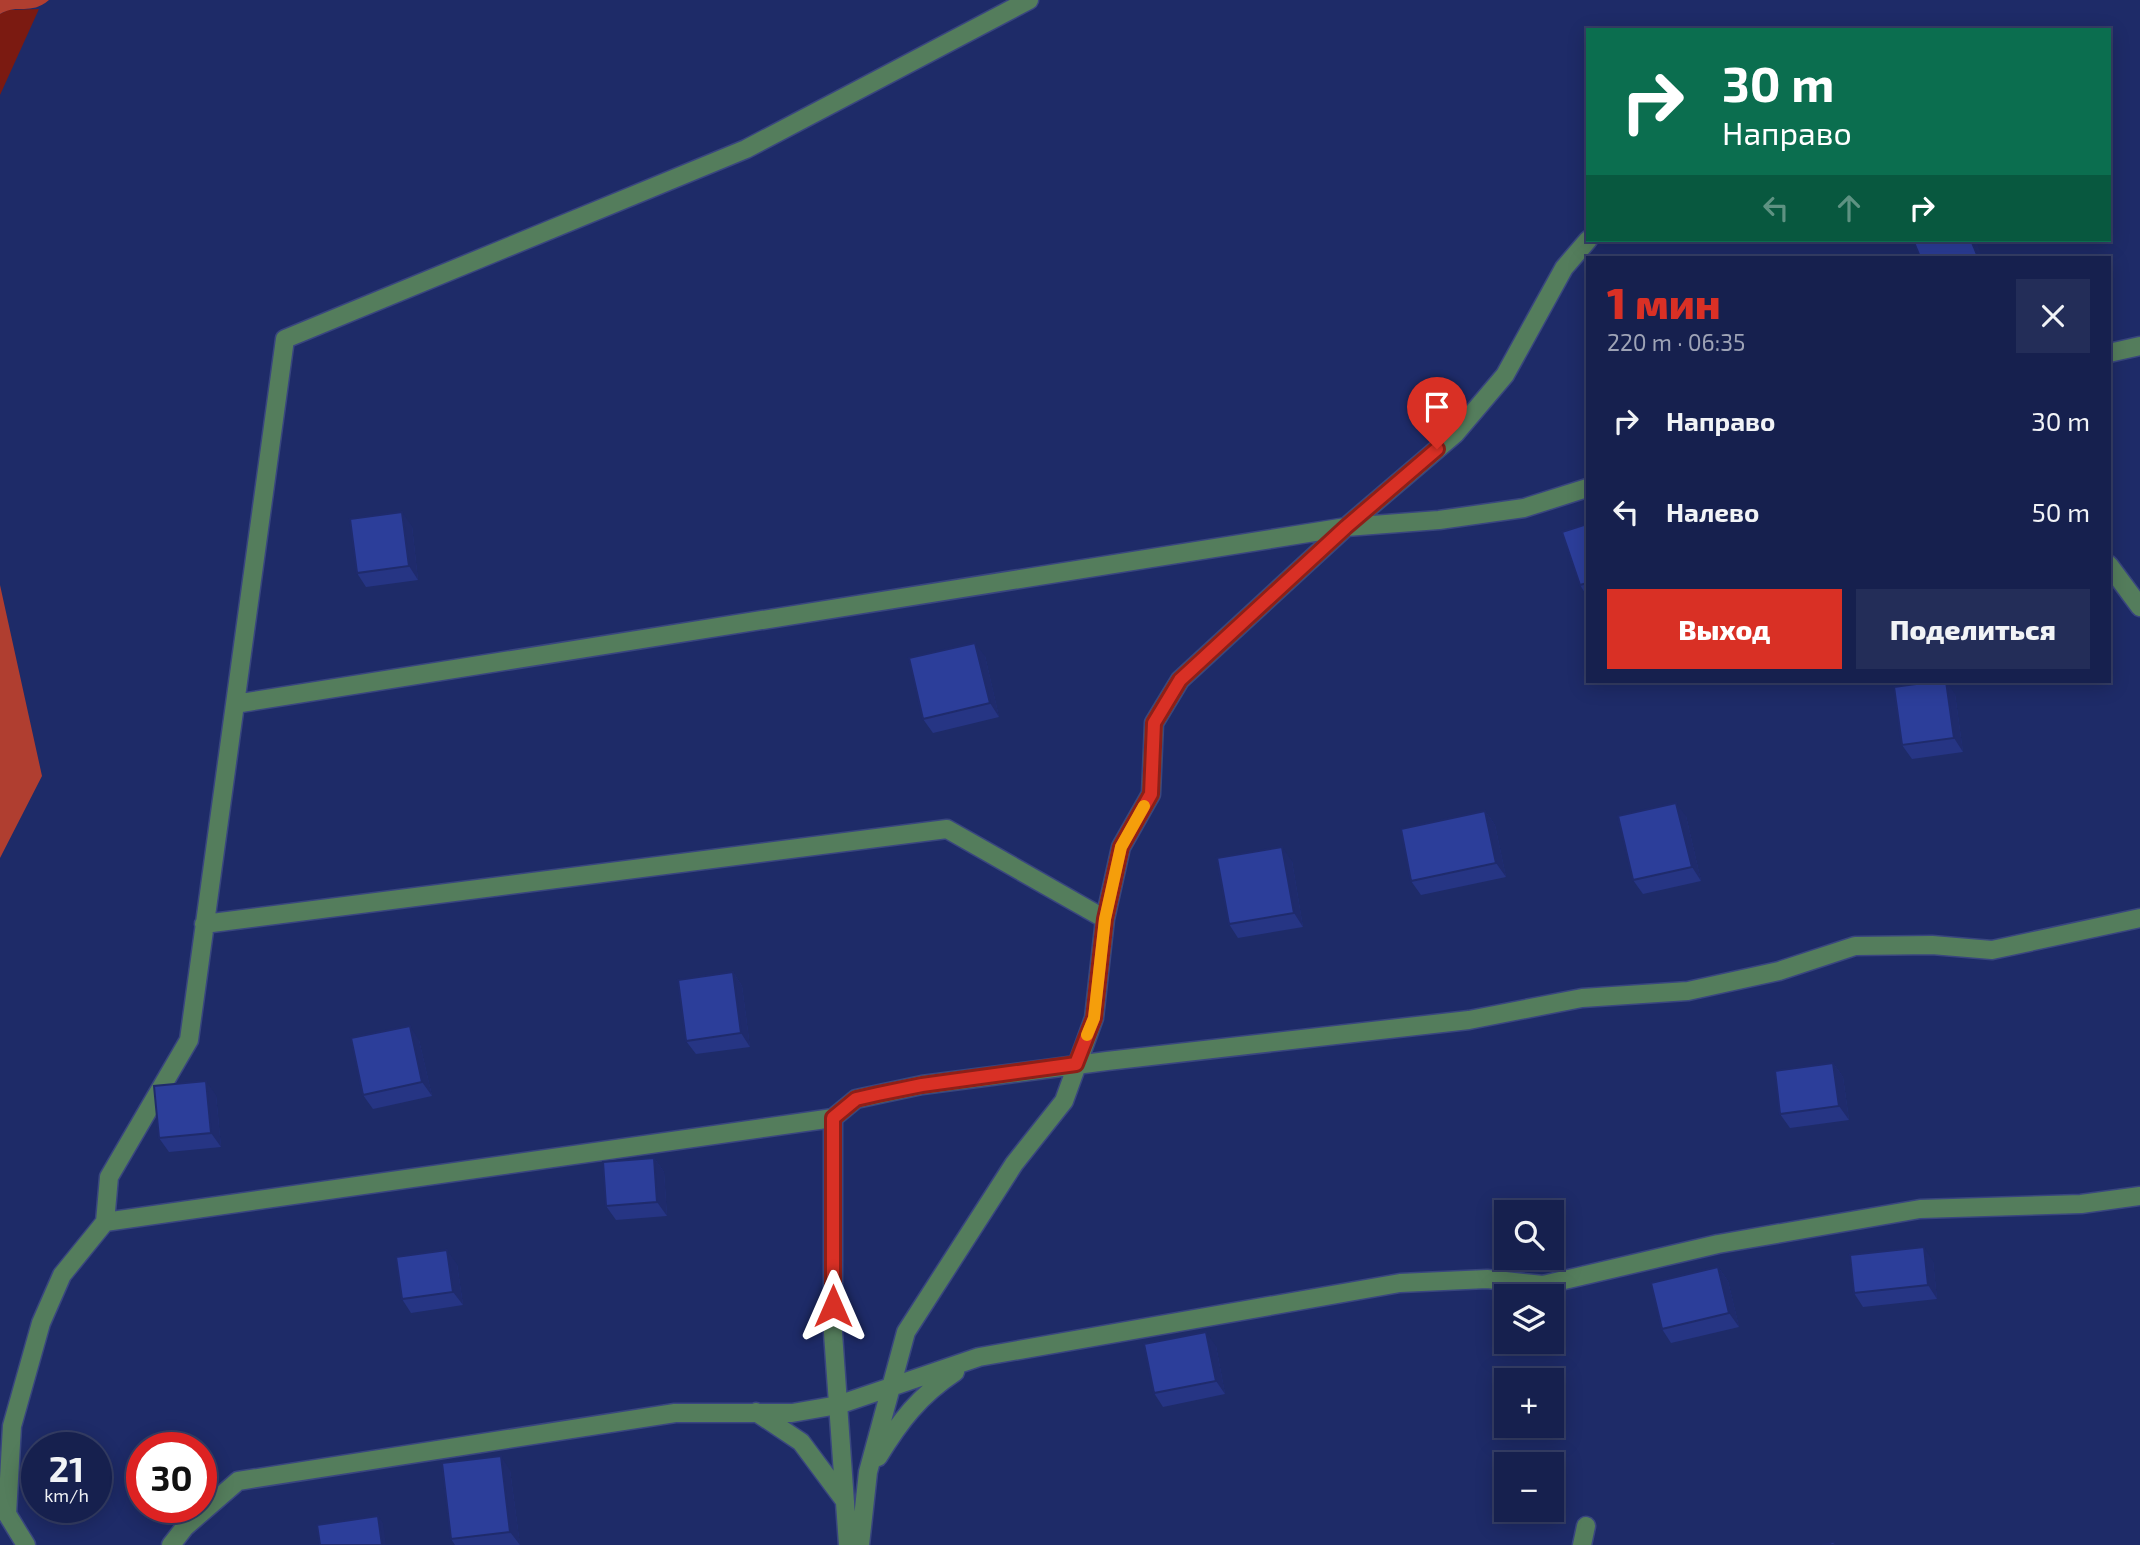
<!DOCTYPE html>
<html lang="ru">
<head>
<meta charset="utf-8">
<style>
	:root { --surface:#16204e; --page:#232d58; --text:#f1f3f6; --muted:#9ea3b6; --line:#353e66; --accent:#d93025 }
	body { margin:0; font-family:"Exo 2",sans-serif; background:var(--page); color:var(--text); height:100vh; display:flex; flex-direction:column; font-size:26px; white-space:nowrap }
	* { box-sizing:border-box; margin:0 }
	p { font-size:23px; color:var(--muted) }
	.icon { flex:none; width:38px; height:38px; fill:none; stroke:currentColor; stroke-width:2; stroke-linecap:round; stroke-linejoin:round }
	.map { position:relative; flex:1; overflow:hidden }
	.drawer { position:absolute; left:1586px; top:256px; width:525px; height:427px; display:flex; flex-direction:column; background:var(--surface); border-radius:0px; box-shadow:0 4px 18px #0003,0 0 0 2px var(--line) }
	.drawer>* { flex:none }
	.banner { position:absolute; left:1586px; top:28px; width:525px; height:214px; border-radius:0px; box-shadow:0 4px 18px #0003,0 0 0 2px var(--line); background:#0b6e4f; color:#fff; overflow:hidden }
	.controls { position:absolute; left:1494px; top:1200px; display:grid; gap:14px }
	.controls a { display:grid; place-items:center; width:70px; height:70px; border-radius:0px; background:var(--surface); box-shadow:0 4px 18px #0003,0 0 0 2px var(--line); font-size:35px }
	.speed { position:absolute; left:21px; top:1432px; display:flex; gap:14px; font-size:35px; font-weight:700; text-align:center }
	.speed>* { display:grid; place-content:center; width:91px; height:91px; border-radius:50%; background:var(--surface); box-shadow:0 4px 18px #0003,0 0 0 2px var(--line); line-height:1 }
	.speed small { font-size:18px; font-weight:400 }
	.speed .limit { border:10px solid #d22; background:#fff; color:#111 }
	.pin { position:absolute; display:grid; place-items:center; width:60px; height:60px; color:#fff; margin:-72px -30px; border-radius:50% 50% 50% 0; rotate:-45deg; box-shadow:0 0 7px #0007 }
	.pin .icon { rotate:45deg }
	.me { position:absolute; width:77px; margin:-38px; rotate:0deg; stroke-linejoin:round; filter:drop-shadow(0 0 5px #0008) }
	.turn { display:flex; align-items:center; gap:24px; height:147px; padding:0 21px; font-size:32px }
	.turn .icon { width:91px; height:91px; stroke-width:2.5 }
	.turn b { display:block; font-size:49px; line-height:60px }
	.lanes { display:flex; align-items:center; height:66px; padding:0 21px; background:#0003; justify-content:center; gap:35px; direction:ltr }
	.lanes .off { opacity:.35 }
	.round { display:grid; place-items:center; flex:none; width:74px; height:74px; border-radius:0px; background:var(--page) }
	.overview { display:flex; align-items:center; justify-content:space-between; height:119px; padding:0 21px }
	h1 { font-size:42px; font-weight:800; line-height:52px; color:var(--accent) }
	.cta { display:flex; gap:14px; margin-top:auto; padding:14px 21px }
	.cta a { flex:1; height:80px; border-radius:0px; background:var(--accent); color:#fff; font-size:28px; font-weight:800; line-height:80px; text-align:center }
	.cta a+a { background:var(--page); color:var(--text) }
	ul { padding:0; list-style:none }
	li { display:flex; align-items:center; gap:21px; height:91px; padding:0 21px }
	li div { flex:1 }
	li b { display:block; font-size:26px }
	li em { font-style:normal }
	.map>svg:first-child { display:block }
	.green { fill:#7b1a11 }
	.forest { fill:#b03e30 }
	.lines { fill:none; stroke-linecap:round; stroke-linejoin:round }
	.minor-casing { stroke:#39467f; stroke-width:21 }
	.minor { stroke:#547d5c; stroke-width:18 }
	.wall { fill:#263584 }
	.shaded-wall { fill:#1f2b6c }
	.building { fill:#2c3e9a; stroke:#1f2b6c; stroke-width:2 }
	.route-casing { stroke:#8d1f18; stroke-width:18 }
	.route { stroke:#d93025; stroke-width:12 }
	.slow { stroke:#f59e0b; stroke-width:12 }
</style>
</head>
<body>
<div class="map">
<svg width="2140" height="1545" viewBox="0 0 2140 1545">
	<rect width="100%" height="100%" fill="#1e2b68"/>
	<path class="green" d="M39,9L0,95V14L8,10Z"/>
	<path class="forest" d="M0,0H49C30,16 18,3 0,14Z
		M0,585L42,776L0,858Z"/>
	<g class="lines">
		<defs>
			<path id="minor" d="M2109,353L2140,346
				M2109,565L2140,607
				M235,704L1346,527L1439,520L1524,508L1587,488
				M204,924L947,829L1105,919
				M833,1118V1333L848,1545
				M105,1222L833,1118L856,1099L922,1085L1107,1061L1469,1020L1582,998L1688,991L1779,971L1855,946L1932,945L1992,950L2140,918
				M756,1412L801,1442L845,1501
				M878,1457C900,1421 919,1396 955,1372
				M26,1545L7,1514L12,1426L41,1323L62,1275L105,1222L109,1177L189,1040L285,339L746,149L1029,0
				M171,1545L185,1527L238,1481L675,1413H792L838,1405L979,1357L1400,1283L1487,1279L1543,1285L1718,1244L1920,1209L2081,1204L2140,1196
				M860,1545L868,1472L906,1332L1014,1164L1064,1101L1094,1018L1105,919L1121,847L1151,794L1154,723L1180,680L1346,527L1455,434L1505,375L1564,268L1588,240
				M1582,1545L1586,1526"/>
		</defs>
		<use href="#minor" class="minor-casing"/>
		<use href="#minor" class="minor"/>
	</g>
	<path class="wall" d="M1587,524V596L1580,585Z
		M412,526L418,580L366,587L357,573Z
		M985,656L999,717L933,733L923,719Z
		M1955,694L1963,752L1912,759L1902,745Z
		M1485,811L1495,825L1506,877L1421,895L1411,881Z
		M1686,816L1701,881L1643,894L1633,880Z
		M1292,861L1303,927L1238,938L1229,924Z
		M733,972L742,986L750,1047L696,1054L686,1041Z
		M419,1040L432,1096L373,1109L363,1095Z
		M1833,1063L1843,1077L1849,1120L1790,1128L1780,1114Z
		M216,1095L221,1147L169,1152L159,1138Z
		M654,1158L664,1172L667,1216L616,1220L606,1206Z
		M1933,1261L1937,1299L1863,1307L1854,1293Z
		M457,1264L463,1305L411,1313L402,1299Z
		M1718,1267L1728,1281L1739,1327L1671,1343L1662,1329Z
		M1216,1346L1225,1394L1163,1407L1154,1393Z
		M510,1470L520,1545H455L451,1539Z"/>
	<path class="shaded-wall" d="M1971,240H1976L1982,257H1978Z
		M402,512L412,526L418,580L409,566Z
		M975,643L985,656L999,717L990,703Z
		M1946,681L1955,694L1963,752L1954,738Z
		M1676,803L1686,816L1701,881L1692,867Z
		M1485,811L1495,825L1506,877L1496,863Z
		M1282,847L1292,861L1303,927L1294,913Z
		M733,972L742,986L750,1047L741,1033Z
		M410,1026L419,1040L432,1096L422,1082Z
		M1833,1063L1843,1077L1849,1120L1839,1106Z
		M206,1081L216,1095L221,1147L211,1133Z
		M654,1158L664,1172L667,1216L657,1202Z
		M1924,1247L1933,1261L1937,1299L1928,1285Z
		M447,1250L457,1264L463,1305L453,1292Z
		M1718,1267L1728,1281L1739,1327L1729,1313Z
		M1206,1332L1216,1346L1225,1394L1216,1381Z
		M501,1456L510,1470L520,1545L510,1532Z
		M378,1516L383,1523L386,1545H382Z"/>
	<path class="building" d="M1913,240H1971L1978,257H1920Z
		M402,512L409,566L357,573L350,519Z
		M1587,524V583L1580,585L1562,532Z
		M975,643L990,703L923,719L909,658Z
		M1938,681H1946L1954,738L1902,745L1894,687Z
		M1676,803L1692,867L1633,880L1618,816Z
		M1485,811L1496,863L1411,881L1401,829Z
		M1282,847L1294,913L1229,924L1217,858Z
		M733,972L741,1033L686,1041L678,980Z
		M410,1026L422,1082L363,1095L351,1038Z
		M1833,1063L1839,1106L1780,1114L1775,1071Z
		M206,1081L211,1133L159,1138L154,1086Z
		M654,1158L657,1202L606,1206L603,1162Z
		M1924,1247L1928,1285L1854,1293L1850,1255Z
		M447,1250L453,1292L402,1299L396,1257Z
		M1718,1267L1729,1313L1662,1329L1651,1283Z
		M1206,1332L1216,1381L1154,1393L1144,1344Z
		M501,1456L510,1532L451,1539L442,1463Z
		M378,1516L382,1545H320L317,1525Z
		M1834,1542L1835,1545H1822Z"/>
	<g class="lines">
		<defs>
			<path id="route" d="M833,1306V1118L856,1099L878,1094L922,1085L1076,1064L1094,1018L1105,919L1121,847L1151,794L1154,723L1180,680L1346,527L1437,449"/>
		</defs>
		<use href="#route" class="route-casing"/>
		<use href="#route" class="route"/>
		<path class="slow" d="M1087,1035L1094,1018L1105,919L1121,847L1144,806"/>
	</g>
</svg>
<div class="controls">
<a><svg class="icon" aria-label="search" viewBox="0 0 24 24"><circle cx="10" cy="10" r="6"/><path d="M15 15l6 6"/></svg></a>
<a><svg class="icon" aria-label="layers" viewBox="0 0 24 24"><path d="M12 4l9 5-9 5-9-5zM3 14l9 5 9-5"/></svg></a>
<a>+</a>
<a>−</a>
</div>
<div class="speed"><div>21<small>km/h</small></div><div class="limit">30</div></div>
<div class="pin" style="left:1437px;top:449px;background:#d93025"><svg class="icon" aria-label="arrive" viewBox="0 0 24 24"><path d="M6 21V4h12l-3 4 3 4H6"/></svg></div>
<svg class="me" style="left:833px;top:1306px" viewBox="-20 -20 40 40"><path d="M0-17L14 15 0 8-14 15z" fill="#d93025" stroke="#fff" stroke-width="4"/></svg>
<div class="banner">
<div class="turn"><svg class="icon" aria-label="right" viewBox="0 0 24 24"><path d="M7 20v-9h11M14 6l5 5-5 5"/></svg><div><b>30 m</b>Направо</div></div>
<div class="lanes"><svg class="icon off" aria-label="left" viewBox="0 0 24 24"><path d="M17 20v-9H6M10 6l-5 5 5 5"/></svg><svg class="icon off" aria-label="ahead" viewBox="0 0 24 24"><path d="M12 20V5M6 11l6-6 6 6"/></svg><svg class="icon" aria-label="right" viewBox="0 0 24 24"><path d="M7 20v-9h11M14 6l5 5-5 5"/></svg></div>
</div>
<section class="drawer">
<div class="overview"><div><h1>1 мин</h1><p>220 m · 06:35</p></div><a class="round"><svg class="icon" aria-label="close" viewBox="0 0 24 24"><path d="M6 6l12 12M18 6L6 18"/></svg></a></div>
<ul>
<li><svg class="icon" aria-label="right" viewBox="0 0 24 24"><path d="M7 20v-9h11M14 6l5 5-5 5"/></svg><div><b>Направо</b></div><em>30 m</em></li>
<li><svg class="icon" aria-label="left" viewBox="0 0 24 24"><path d="M17 20v-9H6M10 6l-5 5 5 5"/></svg><div><b>Налево</b></div><em>50 m</em></li>
</ul>
<div class="cta"><a>Выход</a><a>Поделиться</a></div>
</section>
</div>
</body>
</html>
